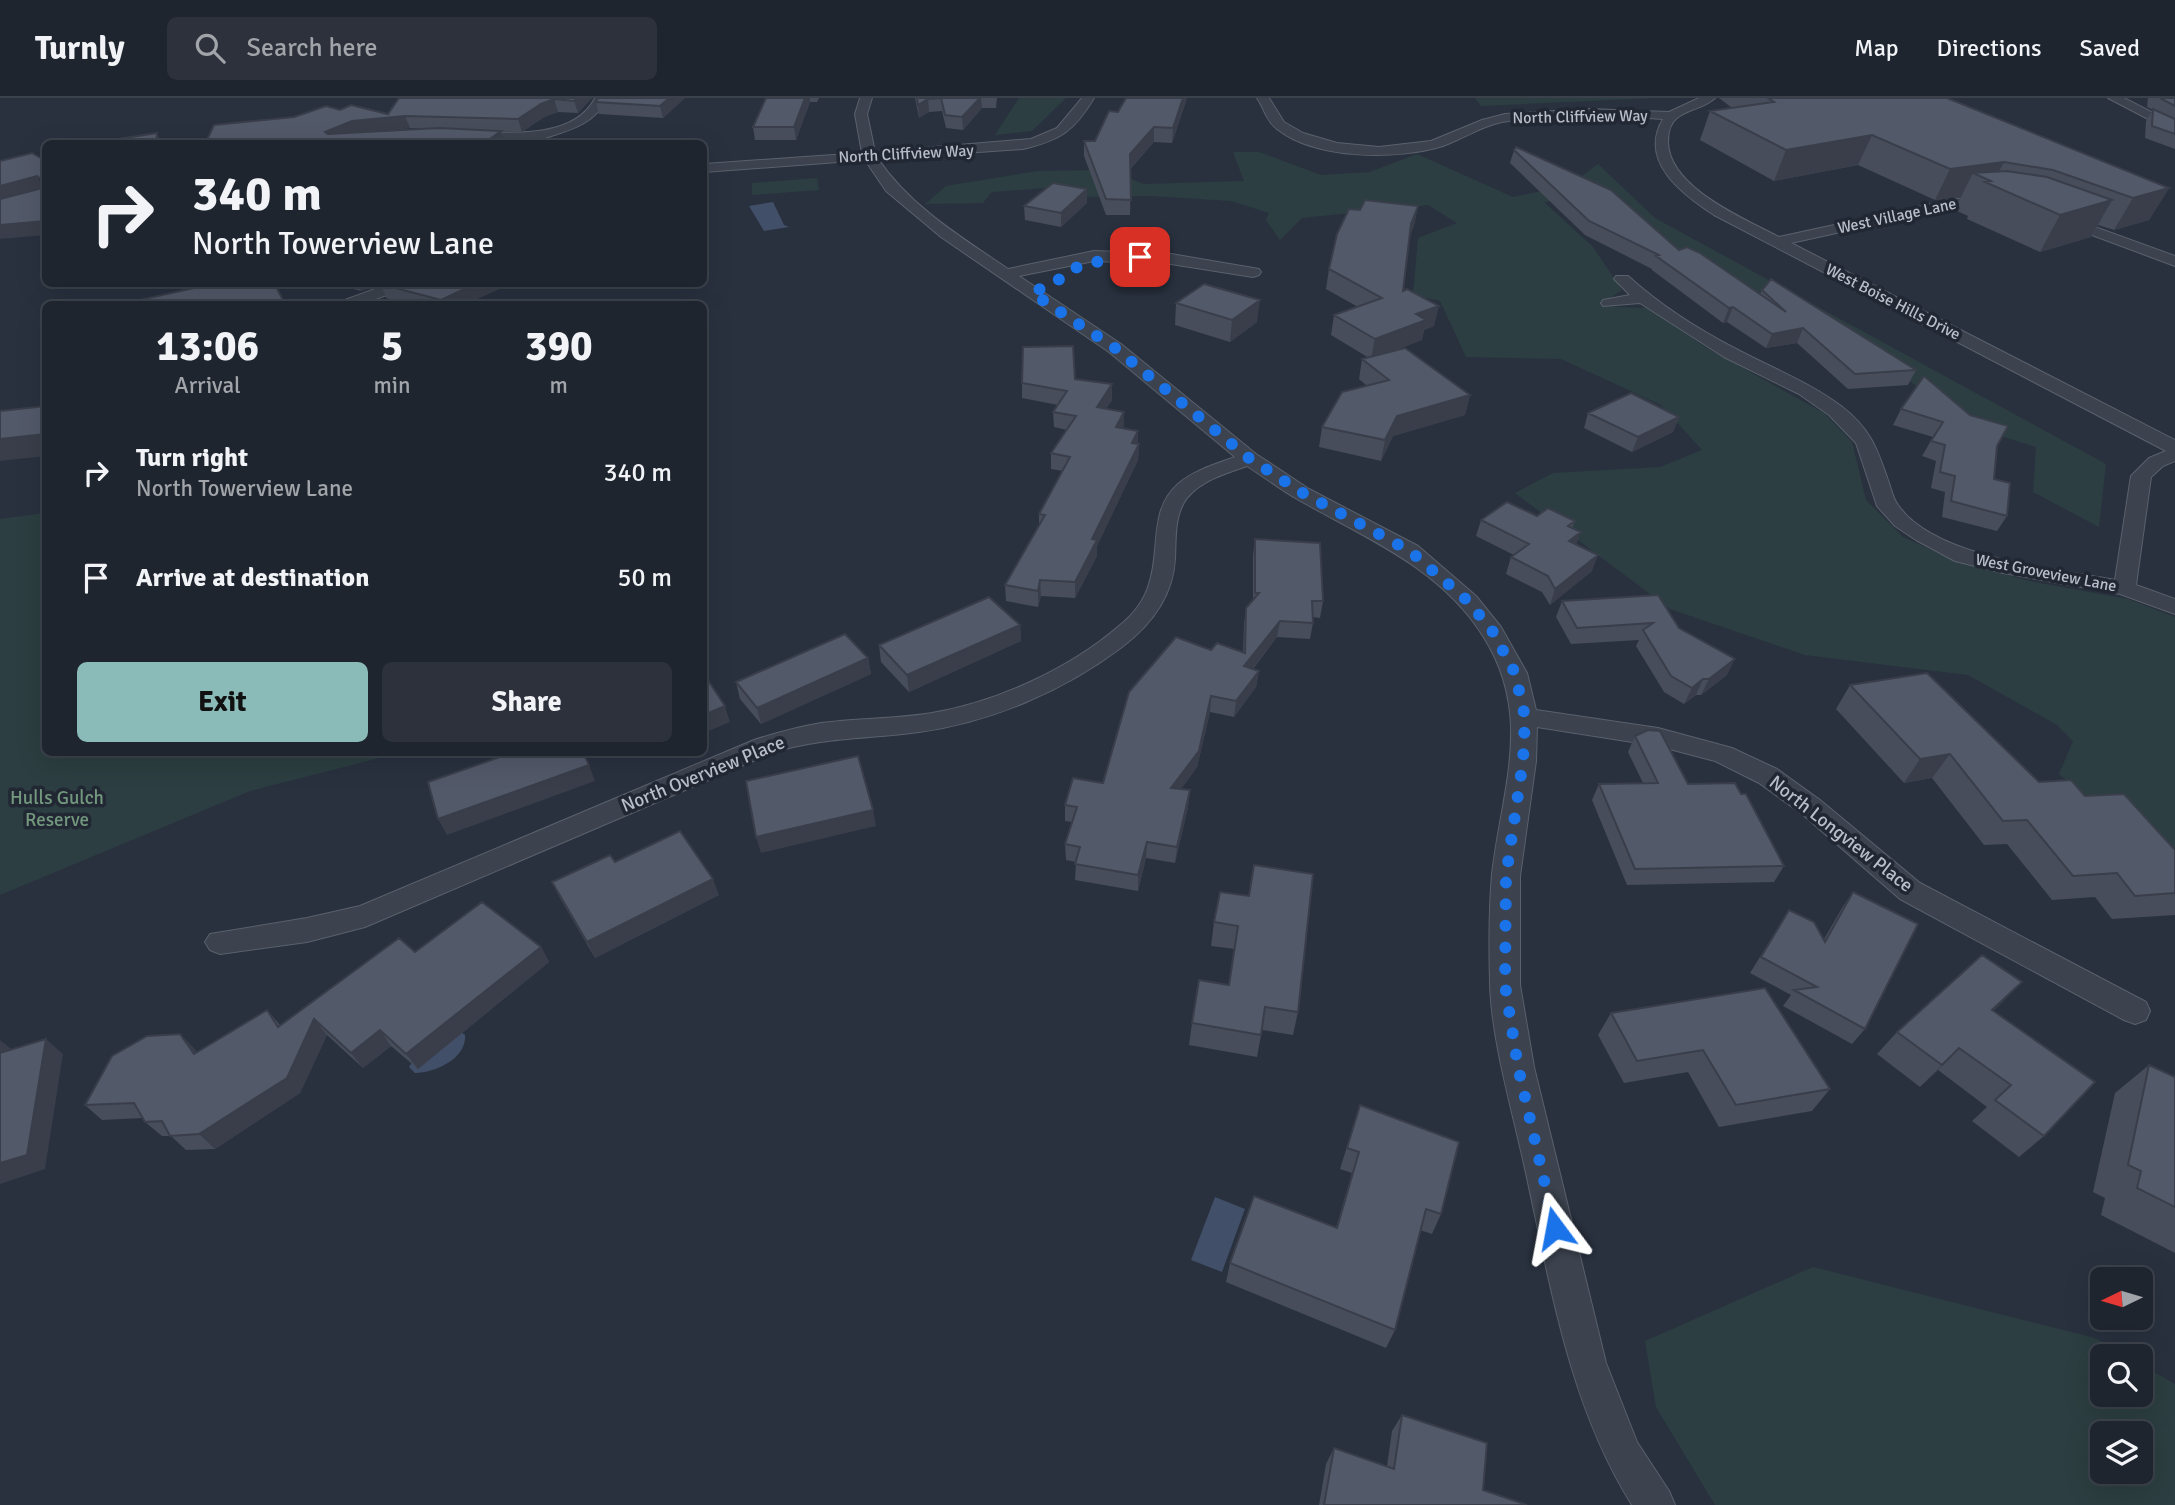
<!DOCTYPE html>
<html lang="en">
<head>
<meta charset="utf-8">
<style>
	:root { --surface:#1f252f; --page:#2c313b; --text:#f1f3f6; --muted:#a1a5aa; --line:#3c424b; --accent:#8bbbb9 }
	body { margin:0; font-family:Signika,sans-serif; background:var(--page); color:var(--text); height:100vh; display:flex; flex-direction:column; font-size:26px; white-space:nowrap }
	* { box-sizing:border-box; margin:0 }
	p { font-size:23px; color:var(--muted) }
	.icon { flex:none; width:38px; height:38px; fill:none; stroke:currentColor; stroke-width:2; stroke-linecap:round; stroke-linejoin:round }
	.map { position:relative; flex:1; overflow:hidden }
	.panel { position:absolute; left:42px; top:203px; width:665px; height:455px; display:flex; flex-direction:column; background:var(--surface); border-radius:10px; box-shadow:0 7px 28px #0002,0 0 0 2px var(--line) }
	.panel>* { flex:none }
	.top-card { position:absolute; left:42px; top:42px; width:665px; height:147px; border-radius:10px; box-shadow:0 7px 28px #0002,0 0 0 2px var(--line); background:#1f252f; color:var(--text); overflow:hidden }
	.needle { width:46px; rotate:265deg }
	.controls { position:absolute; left:2090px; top:1169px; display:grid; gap:14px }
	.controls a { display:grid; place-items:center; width:63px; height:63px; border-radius:10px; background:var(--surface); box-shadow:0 7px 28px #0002,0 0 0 2px var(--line); font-size:35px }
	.pin { position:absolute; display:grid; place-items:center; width:60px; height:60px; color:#fff; margin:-30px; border-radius:14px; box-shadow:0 4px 10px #0006 }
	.me { position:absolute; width:77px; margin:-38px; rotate:347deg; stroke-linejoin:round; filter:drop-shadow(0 0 5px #0008) }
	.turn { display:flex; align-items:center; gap:24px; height:147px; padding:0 35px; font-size:32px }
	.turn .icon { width:91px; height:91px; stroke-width:2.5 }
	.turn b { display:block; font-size:49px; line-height:60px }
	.eta { display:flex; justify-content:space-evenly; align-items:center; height:119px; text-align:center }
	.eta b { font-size:42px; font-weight:800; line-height:49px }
	.primary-button { display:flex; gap:14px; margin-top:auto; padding:14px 35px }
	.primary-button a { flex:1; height:80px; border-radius:10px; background:var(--accent); color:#111; font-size:28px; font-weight:800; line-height:80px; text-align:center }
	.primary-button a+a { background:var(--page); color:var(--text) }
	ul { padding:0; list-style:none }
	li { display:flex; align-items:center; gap:21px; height:105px; padding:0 35px }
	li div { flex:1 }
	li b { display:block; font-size:26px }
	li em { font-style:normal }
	header { display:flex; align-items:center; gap:42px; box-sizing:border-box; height:98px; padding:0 35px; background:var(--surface); border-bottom:2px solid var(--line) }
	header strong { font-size:33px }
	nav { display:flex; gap:38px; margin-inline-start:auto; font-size:24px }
	.search { width:490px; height:63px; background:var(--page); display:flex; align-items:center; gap:18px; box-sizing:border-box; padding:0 24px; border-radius:10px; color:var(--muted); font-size:26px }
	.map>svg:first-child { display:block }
	.green { fill:#2c3e41; fill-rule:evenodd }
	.water { fill:#424f68 }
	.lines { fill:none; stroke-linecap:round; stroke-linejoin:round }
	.street-casing { stroke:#5a616c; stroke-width:2 }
	.street { fill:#3c434f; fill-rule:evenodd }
	.wall { fill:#474d5a; fill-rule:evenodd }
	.shaded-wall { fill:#393e4a }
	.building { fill:#525969; stroke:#393e4a; stroke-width:2 }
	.route { stroke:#1a73e8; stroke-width:12; stroke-dasharray:0 21.6 }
	.labels { text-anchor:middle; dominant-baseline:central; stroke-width:7; stroke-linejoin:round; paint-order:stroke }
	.far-street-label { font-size:16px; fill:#b9bec9; stroke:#212834 }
	.street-label { font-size:19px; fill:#b9bec9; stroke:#212834 }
	.park-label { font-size:19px; fill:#73987e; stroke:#212834 }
</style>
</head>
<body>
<header>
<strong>Turnly</strong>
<div class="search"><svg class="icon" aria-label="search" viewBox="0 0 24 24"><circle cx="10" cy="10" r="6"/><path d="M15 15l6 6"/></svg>Search here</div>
<nav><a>Map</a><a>Directions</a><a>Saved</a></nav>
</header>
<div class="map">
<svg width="2175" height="1407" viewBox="0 0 2175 1407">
	<rect width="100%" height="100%" fill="#29313f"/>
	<path class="green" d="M1019,0H1066L1032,33L995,37Z
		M1475,0H1655L1481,8Z
		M1233,54H1259L1321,77L1370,74L1417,56L1513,99L1570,87L1598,66L1655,120L2106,366L2099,429L2033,394L2036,349L1975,330L1816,216L1788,217L1583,98L1544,104L1593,149L1622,192L1605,203L1615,209L1649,210L1705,249L1824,315L1852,344L1866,402L1903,439L1960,465L2034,484L2128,501L2175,519V777L2059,676L2073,643L2057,627L1968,577L1805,557L1670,511L1515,395L1553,375L1660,369L1702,352L1661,307L1561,261L1466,259L1440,203L1413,197L1418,140L1457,125L1428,107L1302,120L1280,142L1266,122L1269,115L1231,103L1151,98L1089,99L1047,90L992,94L983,105L925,106L946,88L1037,73L1106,72L1144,86L1244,83Z
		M817,80L819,92L752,97V85Z
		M45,415L46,654L399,655L250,693L0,797V421Z
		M1813,1169L2095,1240L2126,1258H2102V1297H2140V1266L2175,1286V1407H1715L1656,1309L1645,1243ZM2102,1335H2140V1374H2102Z"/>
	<path class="water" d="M773,104L784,127L789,129L764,133L749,108Z
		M457,931L465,937C467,960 436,975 415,975L409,969L416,958Z
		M1215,1099L1245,1111L1222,1174L1191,1162Z"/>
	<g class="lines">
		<defs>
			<path id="street" d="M595,0H607C595,26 570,32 545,40L556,46L469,41L462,37L469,33C507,35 574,42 595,0Z
				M860,0H872L867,16L875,54L1031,41L1057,30L1082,0H1094C1074,33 1061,42 1023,51L878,61C911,109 961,139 1008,171L1094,153L1171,156L1259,171L1261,174L1259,177L1253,179L1171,166L1094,163L1019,178L1121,246L1256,356L1309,391L1418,448L1476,498L1501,529L1527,575L1536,612L1658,630L1732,650L1777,671L1820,702L1920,785L2146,904L2150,913L2146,922L2135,926L2124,922L1900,801L1802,716L1759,685L1715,663L1658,648L1537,629L1536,663L1520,778V887L1534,969L1606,1265L1637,1344L1669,1393L1675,1407H1632C1568,1305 1550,1183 1524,1066C1512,1011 1491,940 1490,884C1489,849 1489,811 1492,776C1502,690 1534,618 1483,538C1441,470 1364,439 1297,401C1280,391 1264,379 1247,368C1227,375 1202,382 1187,400C1174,417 1176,441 1175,461C1173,498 1151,527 1122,549C1064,593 991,624 919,634C869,641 820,639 772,655L365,829L307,844L220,856L210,852L205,844L210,836L307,820L360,808L754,642C776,635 798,629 821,625C858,620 896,621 932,615C997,604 1069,571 1119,528C1133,517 1144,503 1149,486C1161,451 1148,413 1178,386C1194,372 1216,366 1235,359L1109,254L941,139L886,93L865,62L704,74V66L862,55L855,16Z
				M1257,0H1269L1284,24L1303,35L1337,45L1379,49L1431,43L1482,22L1505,16L1588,11L1669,14L1699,0H1715C1705,10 1688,11 1677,20C1670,25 1668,36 1668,44C1669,90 1745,121 1779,139L1954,101L1996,99L1998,102L1996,105L1991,106L1954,109L1791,145L2175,342V363L2163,368L2151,379L2136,487L2175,501V516L2120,496L2003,475L1955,463L1916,442L1895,428L1877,408L1856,345L1829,317L1799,296L1724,259L1640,205L1603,208L1601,205L1603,202L1630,197L1614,181L1616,178H1628C1660,207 1699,232 1738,252C1772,270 1809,284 1841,308C1870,330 1877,350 1888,382C1891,390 1893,401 1898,407C1934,460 2056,471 2115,482L2131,378L2149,360L2166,353L1714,117C1682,96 1638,63 1663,21C1610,18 1555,16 1502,24C1481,28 1463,41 1443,48C1398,62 1316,62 1277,31C1267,24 1264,10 1257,0Z
				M2108,0H2124L2175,26V35Z
				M2062,117L2175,158V168L2057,124L2055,121L2057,118Z
				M389,186H411L409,189L362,206H340L342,203Z"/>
		</defs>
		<use href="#street" class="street-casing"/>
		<use href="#street" class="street"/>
	</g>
	<path class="wall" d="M399,0H592L578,15L558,14L544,19L522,34L501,33L505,46H205L294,19L340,12L388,16ZM410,30L422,31L384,33Z
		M685,0L663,20L599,16L596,4Z
		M766,0H819L817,4H810L796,42H755L753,29Z
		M915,0H997L996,10H982L963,32L946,30L942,13L929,14L919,20Z
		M1187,0L1172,45L1154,44L1131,70L1130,117H1106L1084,58V43H1095L1118,14Z
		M1719,0H1947L2169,90L2149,122L2114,132L2098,127L2091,139L2040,154L1967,121L1968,118L1955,112L1961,99L1935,102L1858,67L1774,83L1700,42L1710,13L1732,10Z
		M2148,0H2175V51L2145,40L2146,23L2153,12L2147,9Z
		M1514,52L1679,152L1760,196L1762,192L1916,272L1908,287L1848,291L1797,245L1766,250L1727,224L1723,225L1652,172V171L1585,137L1510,65Z
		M1087,105L1061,129L1025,122L1024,108Z
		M1418,108L1414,127L1409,140L1403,193L1434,228L1424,232L1422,242L1390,254L1470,297L1465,317L1393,338L1381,363L1319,349L1322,329L1367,288L1359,281L1362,261L1369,260L1331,237L1334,217L1358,209L1326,191L1329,171L1360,112Z
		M333,186H510L466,206H410L386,200L381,186L361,193Z
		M1176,205L1257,224L1230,244L1175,227Z
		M1924,278L1997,348L1994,381L2007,418L1997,433L1942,419L1945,394L1931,390L1936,363L1922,358L1933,339L1893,327L1901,311Z
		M1075,281L1112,286V302L1106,311L1139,346L1138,362L1097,448V458L1075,500L1041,498L1038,509L1006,503L1005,487L1039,427V416L1063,373L1051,371V355L1067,332L1054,329L1053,314L1058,307L1022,300V285Z
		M1588,315L1679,319L1673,334L1632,354L1584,330Z
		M1537,418L1575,423L1572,430L1576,447L1592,473L1550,507L1542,494L1506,476L1511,459L1514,457L1476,438L1481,422Z
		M1255,441L1323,503L1320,520L1312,519L1313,525L1310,541L1277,539L1253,571L1259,573L1256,589L1234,619L1210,614L1197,669L1181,691L1190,692L1188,709L1175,765L1146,760L1138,793L1075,782L1076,764L1066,762L1065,746L1072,724L1065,723V707L1103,685L1211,552L1243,555L1244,526L1246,510L1253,502V457Z
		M1562,503L1679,530L1727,577L1701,597H1696L1684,606L1664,594L1636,548L1639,542L1571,546L1556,519Z
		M1020,527L1021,543L909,594L881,564L879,547Z
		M868,560L871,576L761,626L740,601L736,584Z
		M1850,587L2039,684L2085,698L2175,752V817L2112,821L2095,799L2052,802L2007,746L1984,747L1932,680L1904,685L1836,611Z
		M1635,638L1688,686L1741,696L1784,768L1774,784L1627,787L1592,702L1599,686L1643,685L1628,654Z
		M615,764L719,797L595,860L560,800L552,784Z
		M1853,794L1865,931L1852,946L1783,908L1791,897L1750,875L1789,812L1824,841L1842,810Z
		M1249,798L1298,914L1293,937L1262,932L1257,959L1189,947L1192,925L1229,887L1235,851L1211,848L1214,824Z
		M541,849L549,864L418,971L391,948L363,970L327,937L300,995L215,1051L186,1052L171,1038H162L145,1024L143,1020L102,1022L85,1007L180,936L197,954L267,912L280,927L415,854Z
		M2000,907L1993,913L2044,1038L2019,1059L1972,1023L1987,1009L1938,972L1920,989L1877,956L1897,934Z
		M1611,915L1830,991L1812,1013L1719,1029L1688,974L1624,985L1598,937Z
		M2149,967L2175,979V1155L2101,1117L2105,1100L2093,1094L2115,995Z
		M1360,1007L1441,1116L1432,1136L1420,1132L1395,1232L1386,1250L1226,1184L1230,1165L1336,1130L1352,1075L1340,1071Z
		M1402,1317L1483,1392L1527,1407H1319L1326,1366L1334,1350L1387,1368L1392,1333Z"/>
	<path class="shaded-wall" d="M577,0H592L578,15L574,3Z
		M669,0H685L663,20L660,8Z
		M805,0H810V4L796,42L794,29Z
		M980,0H981L982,10L963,32L962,19Z
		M1183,0H1187L1172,45L1173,30Z
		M554,1L558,14L544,19L522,34L518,21L541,6Z
		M928,1L929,14L919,20L918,7Z
		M405,18L410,30L357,35L333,46L325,34L352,23Z
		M1154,29V44L1130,70V56Z
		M501,33L505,46H483Z
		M157,35L162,46H156Z
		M1872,37L1858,67L1774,83L1786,52Z
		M2004,64L1992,87L1991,83L1973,75L1961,99L1935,102L1950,71Z
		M37,78L45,91L0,104V88Z
		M2169,90L2149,122L2114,132L2133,100Z
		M1087,91V105L1061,129V115Z
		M2112,102L2091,139L2040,154L2060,117Z
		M1418,108L1414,127L1408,145L1411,126Z
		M46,123V137L0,141V127Z
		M358,186H383L361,193Z
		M475,186H510L466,206H442L441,202Z
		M1260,202L1257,224L1230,244L1232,222Z
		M1439,208L1434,228L1424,232L1422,242L1371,261L1375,241L1416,216Z
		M1733,209L1727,224L1723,225L1729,210Z
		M1803,230L1797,245L1766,250L1772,236Z
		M1112,286V302L1097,325V309Z
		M1470,297L1465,317L1393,338L1381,363L1385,342L1397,318Z
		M1124,314V330L1116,329Z
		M1679,319L1673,334L1632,354L1638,339Z
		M1138,333V348L1132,345Z
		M46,336V358L0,363V341Z
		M1139,346L1138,362L1097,448V458L1075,500V484L1092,441Z
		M1581,434L1575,450L1569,443Z
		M1598,457L1592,473L1550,507L1555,491Z
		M1040,482L1041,498L1038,509V493Z
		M1280,523L1277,539L1242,584L1244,568Z
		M1020,527L1021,543L909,594L907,577Z
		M868,560L871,576L761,626L757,610Z
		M1735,561L1727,577L1701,597L1709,581Z
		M1259,573L1256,589L1234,619L1236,603Z
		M1703,581L1696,597L1684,606L1692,590Z
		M1211,598L1210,614L1197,669L1170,706L1171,690Z
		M725,608L730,624L704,635V617Z
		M1950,656L1932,680L1904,685L1920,661Z
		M589,667L595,683L447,737L438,721Z
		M1190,692L1188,709L1175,765L1177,749Z
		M873,712L876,728L761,755L756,739Z
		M1147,744L1146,760L1138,793V777Z
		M713,781L719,797L595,860L587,844Z
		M541,849L549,864L418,971L406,956Z
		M2022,884L2000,907L1970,935L1992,912Z
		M314,921L327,937L300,995L215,1051L199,1036Z
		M380,932L391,948L363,970L351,955Z
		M180,936L195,951L209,971L194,956Z
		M46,941L63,956L45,1071L0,1086V1065Z
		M0,942L10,950L5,974L0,970Z
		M1959,950L1938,972L1920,989Z"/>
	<path class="building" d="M399,0H577L574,3L554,1L541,6L518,21L405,18L352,23L325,34L328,36L439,30L501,33L483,46H424L396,43L394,46H205L214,27L294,19L326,8L340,12L351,7L388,16Z
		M598,0H669L660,8L596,4Z
		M766,0H805L794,29H753Z
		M917,0H980L962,19L945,17L941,0L928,1L918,7Z
		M1126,0H1183L1173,30L1154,29L1130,56L1131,102L1106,101L1084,43H1095L1109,13L1118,14Z
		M1768,0H1947L2169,90L2133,100L2053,72L2004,64L1950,71L1872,37L1786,52L1710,13L1774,4Z
		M2160,0H2175V8Z
		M2153,11L2175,21V36L2152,28Z
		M157,35L156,46H98L99,44Z
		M1516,49L1611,92L1679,152L1687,149L1700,155L1786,214L1762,192L1771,181L1916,272L1855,276L1803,230L1772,236L1733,209L1729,210L1656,158L1659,157L1589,123L1514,52Z
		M32,55L46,63V123L0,127V101L39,91L41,81L37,78L0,88V63Z
		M2006,73L2047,79L2112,102L2060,117L1985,84L1991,83L1973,75Z
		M1053,85L1087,91L1061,115L1024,108Z
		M1365,102L1418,108L1411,126L1403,193L1407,191L1439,208L1416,216L1426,222L1375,241L1334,217L1382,200L1329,171L1337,136L1349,111L1360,112Z
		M212,186H275L285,206H129L130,204Z
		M380,186H475L441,202Z
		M1204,186L1260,202L1232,222L1176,205Z
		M1073,248L1075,281L1112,286L1097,309L1124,314L1116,329L1138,333L1132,345L1139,346L1092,441L1097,442L1075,484L1040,482L1038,493L1005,487L1045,417L1039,416L1070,359L1051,355L1076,318L1053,314L1067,293L1022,285L1023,249Z
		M1405,250L1470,297L1397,318L1385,342L1322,329L1342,294L1389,282L1362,261Z
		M1924,278L1970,317L2008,328L1997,348L1994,381L2010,385L2007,418L1951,403L1955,378L1940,374L1945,347L1931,343L1943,324L1901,311Z
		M1631,295L1679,319L1638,339L1588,315Z
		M46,308V336L0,341V313Z
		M1507,404L1537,418L1548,410L1575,423L1568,428L1581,434L1569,443L1598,457L1555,491L1548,478L1511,459L1529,446L1481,422Z
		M1255,441L1320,445L1323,503H1312L1313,525L1280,523L1244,568L1259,573L1236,603L1211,598L1199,653L1171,690L1190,692L1177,749L1147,744L1138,777L1075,766L1080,749L1065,746L1077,709L1065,707L1073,680L1103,685L1129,594L1176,539L1211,552L1217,545L1245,555L1246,510L1259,495H1255Z
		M1658,497L1679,530L1735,561L1709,581H1703L1692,590L1671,578L1643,532L1653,525L1577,530L1562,503Z
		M989,499L1020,527L907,577L879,547Z
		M845,536L868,560L757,610L736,584Z
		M1927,575L2039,684L2071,682L2085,698L2124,696L2175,752V795L2135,798L2117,775L2073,778L2027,722L2003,723L1950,656L1920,661L1850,587Z
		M704,576L725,608L704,617Z
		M1648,632L1660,633L1688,686L1735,685L1741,696H1746L1784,768L1635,771L1599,686L1658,685L1635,638Z
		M514,654H583L589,667L438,721L428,684Z
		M858,658L873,712L756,739L746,683Z
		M680,733L713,781L587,844L552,784L610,757L615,764Z
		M1254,767L1313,776L1298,914L1265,909L1261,937L1192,925L1199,882L1229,887L1238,828L1214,824L1220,794L1249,798Z
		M1853,794L1918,826L1865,931L1794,892L1817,889L1761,859L1789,812L1814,824L1825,844Z
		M482,804L541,849L406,956L380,932L351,955L314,921L287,980L199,1036L170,1038L162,1023L145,1024L134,1005L85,1007L112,958L147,938L180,936L194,956L267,912L278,929L399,840L415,854Z
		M1982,857L2022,884L1992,912L2095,984L2044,1038L1995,1002L2011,987L1959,950L1942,967L1897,934Z
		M1765,890L1830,991L1736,1007L1703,952L1637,963L1611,915Z
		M46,941L27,1057L0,1065V955Z
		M2149,967L2175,979V1109L2137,1090L2141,1073L2128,1067Z
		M1360,1007L1459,1044L1441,1116L1426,1111L1395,1232L1230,1165L1254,1098L1337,1130L1359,1054L1347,1050Z
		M1402,1317L1487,1345L1483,1392L1527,1407H1324L1334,1350L1394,1371Z"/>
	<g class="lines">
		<path class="route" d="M1140,159L1111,160L1075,170L1066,178L1032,195L1115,250L1249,360L1303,395L1410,453L1468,503L1493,534L1515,575L1525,619L1523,663L1506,778L1505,887L1518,969L1555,1130"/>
	</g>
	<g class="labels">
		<g class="far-street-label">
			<text transform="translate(1580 19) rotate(-1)">North Cliffview Way</text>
			<text transform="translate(906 56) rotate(-3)">North Cliffview Way</text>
			<text transform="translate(1897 118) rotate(-12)">West Village Lane</text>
			<text transform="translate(1893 204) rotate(27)">West Boise Hills Drive</text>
			<text transform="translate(2046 475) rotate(11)">West Groveview Lane</text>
		</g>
		<g class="street-label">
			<text transform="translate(703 676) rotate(-22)">North Overview Place</text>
			<text transform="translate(1841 736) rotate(38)">North Longview Place</text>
		</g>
		<g class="park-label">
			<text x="57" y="700">Hulls Gulch<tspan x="57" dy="22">Reserve</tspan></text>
		</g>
	</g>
</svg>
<div class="controls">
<a><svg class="needle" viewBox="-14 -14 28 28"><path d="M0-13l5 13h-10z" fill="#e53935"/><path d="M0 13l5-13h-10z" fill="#a1a5aa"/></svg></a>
<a><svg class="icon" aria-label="search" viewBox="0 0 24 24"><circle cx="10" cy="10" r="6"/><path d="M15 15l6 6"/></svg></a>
<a><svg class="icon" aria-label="layers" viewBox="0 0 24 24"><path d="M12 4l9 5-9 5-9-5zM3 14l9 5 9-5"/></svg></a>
</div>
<div class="pin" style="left:1140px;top:159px;background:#d93025"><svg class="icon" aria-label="arrive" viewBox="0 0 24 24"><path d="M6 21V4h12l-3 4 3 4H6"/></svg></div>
<svg class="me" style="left:1555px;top:1130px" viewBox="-20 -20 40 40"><path d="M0-17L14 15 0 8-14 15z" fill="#1a73e8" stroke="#fff" stroke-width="4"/></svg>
<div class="top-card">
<div class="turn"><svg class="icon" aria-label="right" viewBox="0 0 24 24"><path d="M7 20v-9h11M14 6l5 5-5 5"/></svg><div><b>340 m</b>North Towerview Lane</div></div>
</div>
<section class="panel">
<div class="eta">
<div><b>13:06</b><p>Arrival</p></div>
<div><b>5</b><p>min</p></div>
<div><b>390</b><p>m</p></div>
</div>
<ul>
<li><svg class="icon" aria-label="right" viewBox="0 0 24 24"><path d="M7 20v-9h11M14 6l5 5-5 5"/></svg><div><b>Turn right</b><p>North Towerview Lane</p></div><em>340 m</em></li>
<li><svg class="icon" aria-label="arrive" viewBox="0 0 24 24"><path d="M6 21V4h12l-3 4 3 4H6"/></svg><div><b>Arrive at destination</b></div><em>50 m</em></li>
</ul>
<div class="primary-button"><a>Exit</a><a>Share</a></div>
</section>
</div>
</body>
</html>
